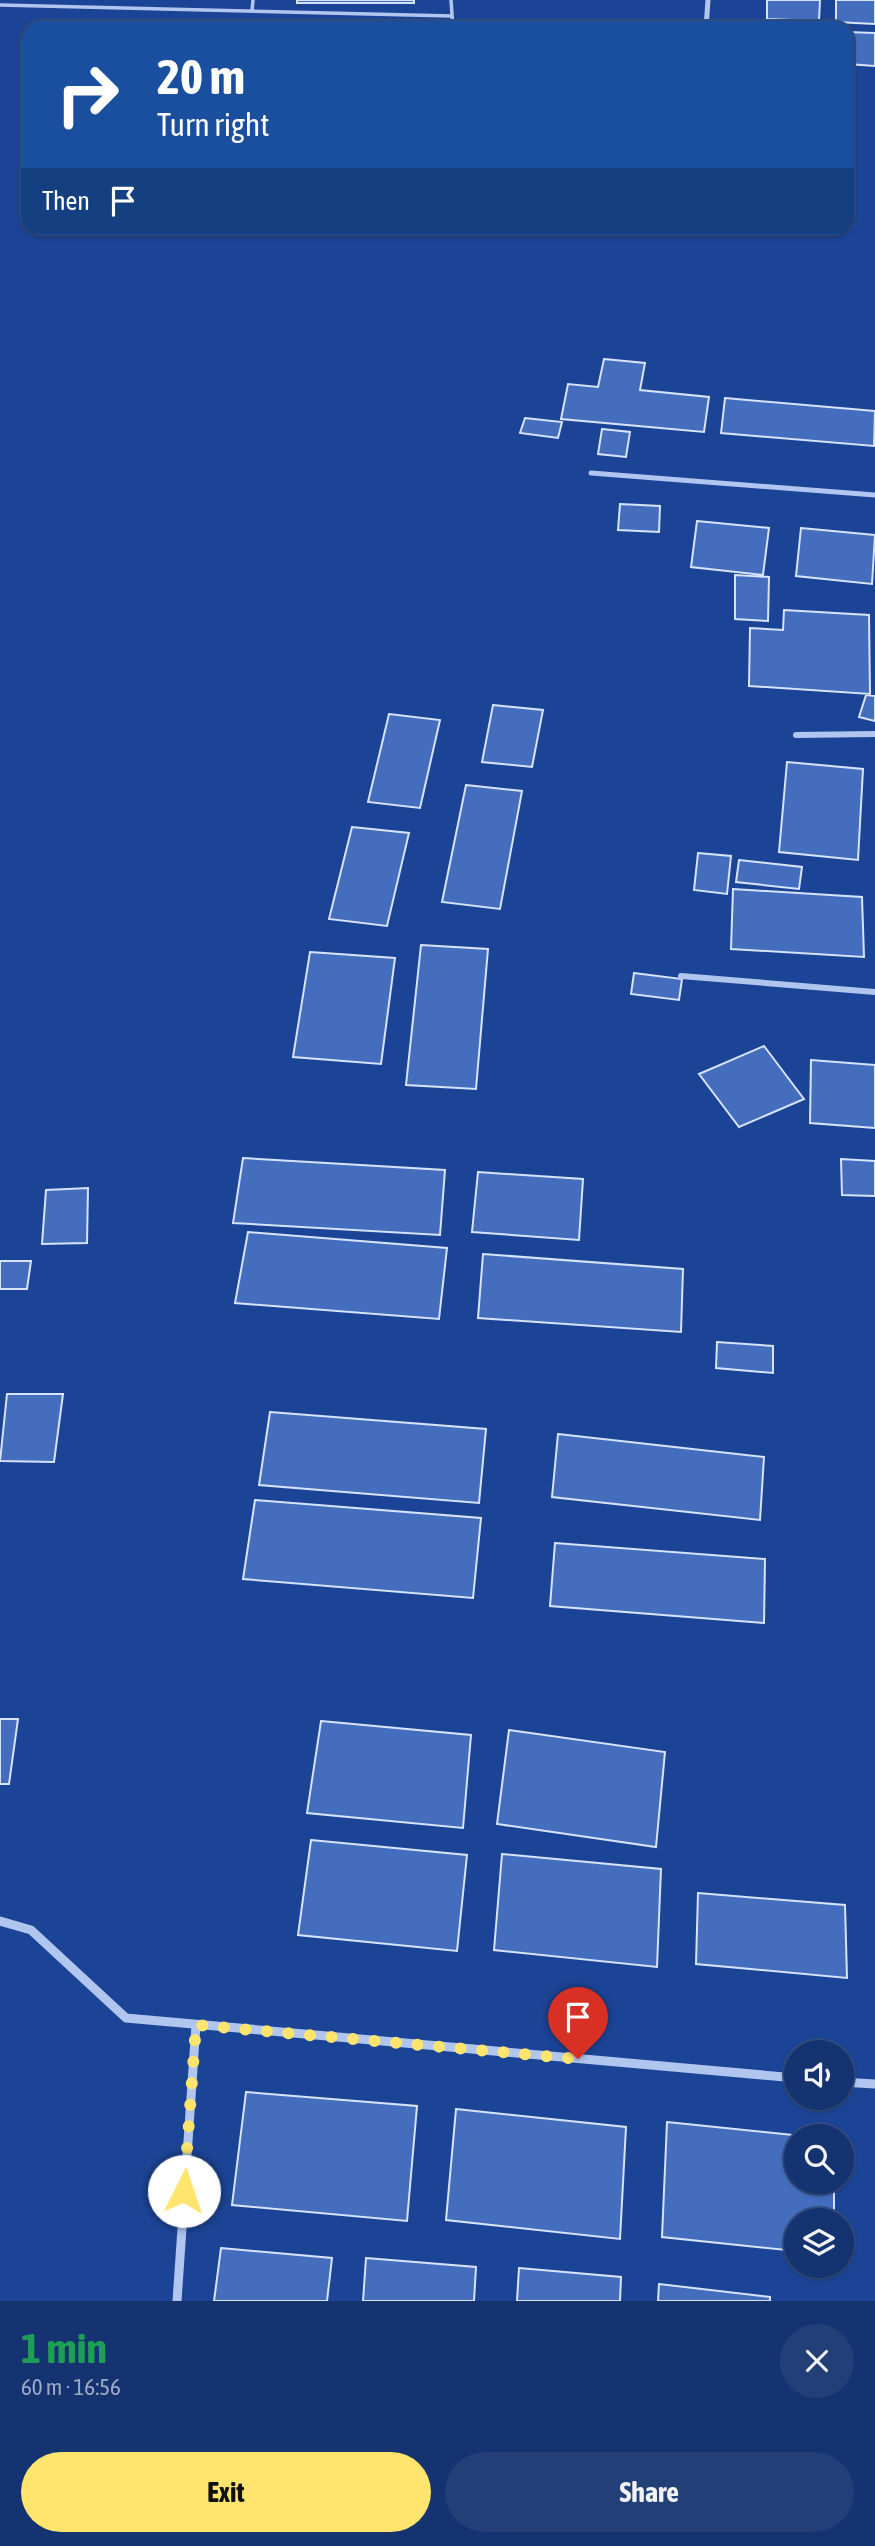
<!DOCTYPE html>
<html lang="en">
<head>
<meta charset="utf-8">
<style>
	:root { --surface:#153370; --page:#223f78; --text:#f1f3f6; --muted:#9daac3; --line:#344e83; --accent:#ffe56e }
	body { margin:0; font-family:"Asap Condensed",sans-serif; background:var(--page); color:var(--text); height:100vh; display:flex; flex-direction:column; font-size:26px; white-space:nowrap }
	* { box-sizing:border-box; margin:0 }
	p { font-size:23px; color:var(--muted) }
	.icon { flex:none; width:38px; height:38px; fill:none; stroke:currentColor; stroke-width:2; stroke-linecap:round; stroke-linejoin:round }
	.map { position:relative; height:2301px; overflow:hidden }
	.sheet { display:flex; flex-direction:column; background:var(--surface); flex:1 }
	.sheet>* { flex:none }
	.banner { position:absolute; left:21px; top:21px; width:833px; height:214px; border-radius:21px; box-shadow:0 2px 5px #0004,0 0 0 2px var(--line); background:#1a4fa0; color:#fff; overflow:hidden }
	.buttons { position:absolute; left:784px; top:2040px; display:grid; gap:14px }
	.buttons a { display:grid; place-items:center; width:70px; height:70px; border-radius:50%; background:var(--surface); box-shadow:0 2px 5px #0004,0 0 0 2px var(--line); font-size:35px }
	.pin { position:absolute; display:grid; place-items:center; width:60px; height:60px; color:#fff; margin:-72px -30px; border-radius:50% 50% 50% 0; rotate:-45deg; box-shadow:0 0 7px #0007 }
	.pin .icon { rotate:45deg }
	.me { position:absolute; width:77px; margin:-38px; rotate:4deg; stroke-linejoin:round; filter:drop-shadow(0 0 5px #0008) }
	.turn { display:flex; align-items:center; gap:24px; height:147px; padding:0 21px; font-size:32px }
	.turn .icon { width:91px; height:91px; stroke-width:2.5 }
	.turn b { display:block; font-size:49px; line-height:60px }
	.then { display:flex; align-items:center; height:66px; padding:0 21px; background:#0003; gap:14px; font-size:26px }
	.round { display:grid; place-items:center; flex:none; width:74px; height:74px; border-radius:37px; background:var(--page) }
	.headline { display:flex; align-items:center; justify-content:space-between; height:119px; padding:0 21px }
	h1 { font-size:42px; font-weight:700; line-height:52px; color:#1e9e55 }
	.cta { display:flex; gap:14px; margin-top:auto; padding:14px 21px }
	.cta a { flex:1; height:80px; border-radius:42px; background:var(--accent); color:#111; font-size:28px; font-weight:700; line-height:80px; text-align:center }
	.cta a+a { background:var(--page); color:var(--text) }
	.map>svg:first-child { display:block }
	.building { fill:#446dbd; stroke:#d6e3fb; stroke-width:2 }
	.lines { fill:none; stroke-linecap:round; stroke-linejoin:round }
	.service { stroke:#b0c6ef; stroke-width:3.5 }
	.minor-far2 { stroke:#b0c6ef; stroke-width:5 }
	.minor-far1 { stroke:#b0c6ef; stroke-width:6 }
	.minor { stroke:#b0c6ef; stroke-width:9 }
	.route { stroke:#ffe56e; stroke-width:12; stroke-dasharray:0 21.6 }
</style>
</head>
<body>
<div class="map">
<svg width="875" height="2301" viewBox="0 0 875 2301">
	<rect width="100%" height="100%" fill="#1c4496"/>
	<path class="building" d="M297,0H414V3H297Z
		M767,0H820L819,21L767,19Z
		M836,0H875V24L836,22Z
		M847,32L875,33V66L847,64Z
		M604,359L645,363L640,390L709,397L704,432L561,419L568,384L598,387Z
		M725,398L875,411L874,446L721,433Z
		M525,418L562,422L558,438L520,433Z
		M602,429L630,432L626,457L598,454Z
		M620,504L660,506L659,532L618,530Z
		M697,521L769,528L763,575L691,567Z
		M801,528L875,535L872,584L796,576Z
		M735,575L769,577L768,621L735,619Z
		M784,610L869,615L870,694L749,686L750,628L783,630Z
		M866,695L875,696V721L859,717Z
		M493,705L543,710L532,767L482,762Z
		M389,714L440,720L420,808L368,802Z
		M787,762L863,769L858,860L779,852Z
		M466,785L522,791L500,909L442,902Z
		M352,827L409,833L387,926L329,919Z
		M698,853L731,856L727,894L694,890Z
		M739,860L802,867L799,889L736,882Z
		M733,889L862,897L864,957L731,949Z
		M421,945L488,949L476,1089L406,1085Z
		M310,952L395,958L381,1064L293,1057Z
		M634,973L682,979L679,1000L631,994Z
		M764,1046L804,1099L739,1127L699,1074Z
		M811,1060L875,1065V1128L810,1123Z
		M243,1158L445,1170L440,1235L233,1223Z
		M841,1159L875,1161V1196L842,1195Z
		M478,1172L583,1179L579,1240L472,1232Z
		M88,1188L87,1243L42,1244L46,1190Z
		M248,1232L447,1248L439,1319L235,1303Z
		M483,1254L683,1269L681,1332L478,1318Z
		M0,1261H31L27,1289H0Z
		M717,1342L773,1346V1373L716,1368Z
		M7,1394H63L54,1462L0,1461Z
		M270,1412L486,1429L479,1503L259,1485Z
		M558,1434L764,1457L760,1520L552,1497Z
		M255,1500L481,1518L473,1598L243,1579Z
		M555,1543L765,1559L764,1623L550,1606Z
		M0,1719H18L9,1784H0Z
		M321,1721L471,1735L463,1828L307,1813Z
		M509,1730L665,1752L656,1847L497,1824Z
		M311,1840L467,1855L457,1951L298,1935Z
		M502,1854L661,1869L657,1967L494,1950Z
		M698,1893L845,1905L847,1978L696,1964Z
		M246,2092L417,2106L407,2221L232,2205Z
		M456,2109L626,2127L620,2239L446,2220Z
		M667,2122L812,2137H796V2182H834V2221H796V2251L662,2237Z
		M221,2248L332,2258L327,2301H214Z
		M366,2258L476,2267L474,2301H363Z
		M519,2268L621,2277L620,2301H517Z
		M659,2284L770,2297V2301H658Z"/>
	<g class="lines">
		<path class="service" d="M451,0L453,28
			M0,5L452,16
			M252,11L253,0"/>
		<path class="minor-far2" d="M706,28L708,0
			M591,473L875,495"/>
		<path class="minor-far1" d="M796,735L875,734
			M681,976L875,992"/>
		<path class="minor" d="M0,1921L31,1930L126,2018L796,2078
			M842,2082L875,2084
			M177,2301L196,2025"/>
	</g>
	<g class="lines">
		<path class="route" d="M184,2191L196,2025L578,2059"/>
	</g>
</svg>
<div class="buttons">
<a><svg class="icon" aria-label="sound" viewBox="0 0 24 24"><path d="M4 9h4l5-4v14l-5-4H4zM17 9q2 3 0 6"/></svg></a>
<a><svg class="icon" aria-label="search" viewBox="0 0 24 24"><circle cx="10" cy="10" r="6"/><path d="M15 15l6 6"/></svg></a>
<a><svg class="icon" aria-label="layers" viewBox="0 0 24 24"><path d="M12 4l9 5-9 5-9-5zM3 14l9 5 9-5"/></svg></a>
</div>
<div class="pin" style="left:578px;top:2059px;background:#d93025"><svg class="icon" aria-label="arrive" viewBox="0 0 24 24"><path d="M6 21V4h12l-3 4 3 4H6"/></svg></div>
<svg class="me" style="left:184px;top:2191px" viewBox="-20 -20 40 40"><circle r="19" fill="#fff"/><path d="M0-13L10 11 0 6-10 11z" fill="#ffe56e"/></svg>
<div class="banner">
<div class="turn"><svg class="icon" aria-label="right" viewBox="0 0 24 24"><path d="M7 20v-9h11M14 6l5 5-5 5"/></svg><div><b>20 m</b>Turn right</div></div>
<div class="then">Then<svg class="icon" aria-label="arrive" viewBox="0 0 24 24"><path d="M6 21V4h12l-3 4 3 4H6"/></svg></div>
</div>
</div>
<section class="sheet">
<div class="headline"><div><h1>1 min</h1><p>60 m · 16:56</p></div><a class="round"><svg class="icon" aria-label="close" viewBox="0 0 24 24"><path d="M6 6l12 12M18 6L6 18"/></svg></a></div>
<div class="cta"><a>Exit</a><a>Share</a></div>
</section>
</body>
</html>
